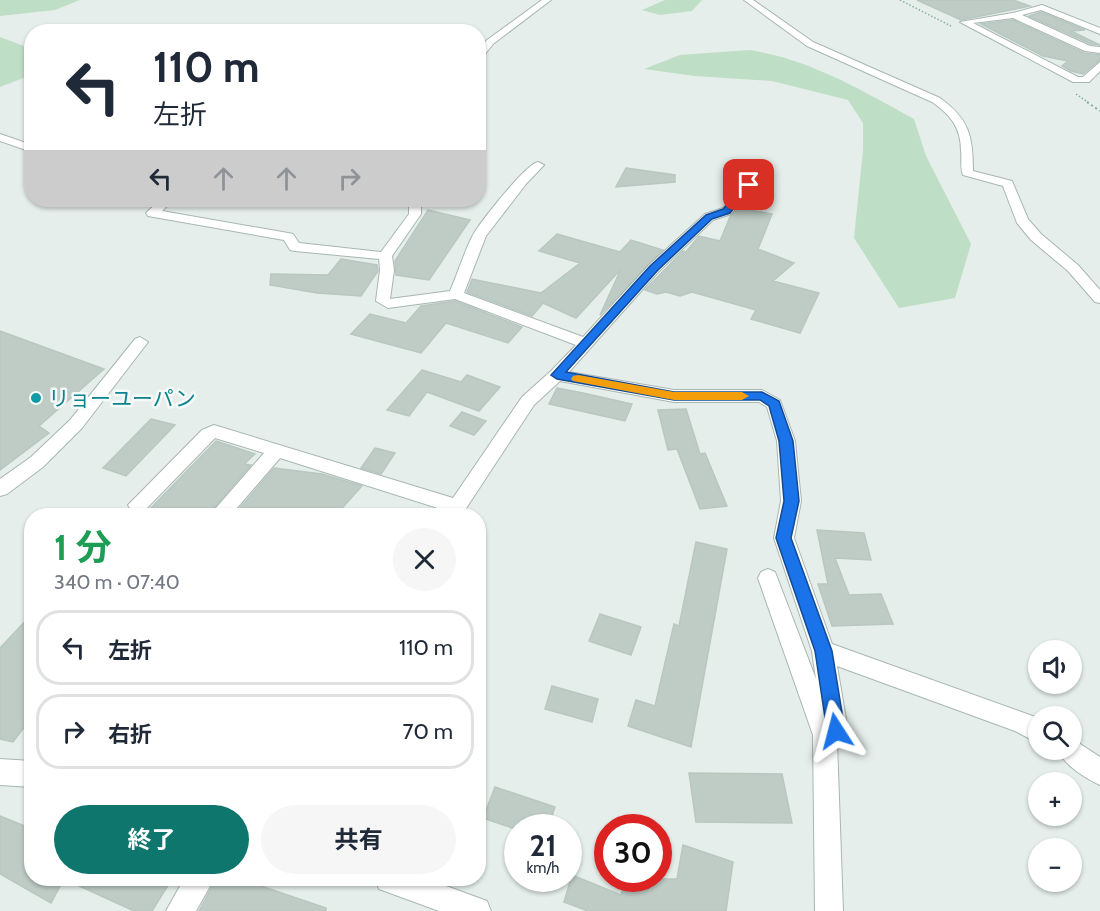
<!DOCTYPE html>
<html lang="ja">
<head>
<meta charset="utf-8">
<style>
	:root { --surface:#fff; --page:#f6f6f7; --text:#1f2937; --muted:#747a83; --line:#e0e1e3; --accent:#0f766e }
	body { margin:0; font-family:Cabin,"Noto Sans JP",sans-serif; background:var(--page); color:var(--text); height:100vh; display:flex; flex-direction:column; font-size:22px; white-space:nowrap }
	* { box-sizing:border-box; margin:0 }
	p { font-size:20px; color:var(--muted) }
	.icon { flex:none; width:33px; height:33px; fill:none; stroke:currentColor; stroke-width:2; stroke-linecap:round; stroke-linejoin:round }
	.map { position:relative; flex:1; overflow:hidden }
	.sheet { position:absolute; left:24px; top:508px; width:462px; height:378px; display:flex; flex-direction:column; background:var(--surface); border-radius:24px; box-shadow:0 2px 4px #0004 }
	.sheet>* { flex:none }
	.guide { position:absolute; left:24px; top:24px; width:462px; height:183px; border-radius:24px; box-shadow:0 2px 4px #0004; background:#fff; color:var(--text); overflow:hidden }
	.tools { position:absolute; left:1028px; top:640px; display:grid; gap:12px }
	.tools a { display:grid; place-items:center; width:54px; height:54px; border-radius:50%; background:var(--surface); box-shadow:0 2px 4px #0004; font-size:30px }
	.speed { position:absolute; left:504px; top:814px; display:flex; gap:12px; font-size:30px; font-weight:700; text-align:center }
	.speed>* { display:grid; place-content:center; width:78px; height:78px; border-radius:50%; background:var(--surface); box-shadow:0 2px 4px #0004; line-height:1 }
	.speed small { font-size:15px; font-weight:400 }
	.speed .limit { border:9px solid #d22; background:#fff; color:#111 }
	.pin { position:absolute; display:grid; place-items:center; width:51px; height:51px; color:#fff; margin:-26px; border-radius:12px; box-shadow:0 3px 9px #0006 }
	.me { position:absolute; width:66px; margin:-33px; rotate:351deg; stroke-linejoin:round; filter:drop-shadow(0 0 4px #0008) }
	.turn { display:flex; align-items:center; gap:21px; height:126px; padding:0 30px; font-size:27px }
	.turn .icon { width:78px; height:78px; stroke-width:2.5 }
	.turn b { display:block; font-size:42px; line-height:51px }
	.lanes { display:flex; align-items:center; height:57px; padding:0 30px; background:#0003; justify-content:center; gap:30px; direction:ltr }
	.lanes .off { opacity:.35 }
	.round { display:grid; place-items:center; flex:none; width:63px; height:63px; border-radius:32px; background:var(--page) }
	.summary { display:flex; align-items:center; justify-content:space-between; height:102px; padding:0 30px }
	h1 { font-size:36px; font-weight:700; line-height:45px; color:#1e9e55 }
	.cta { display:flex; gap:12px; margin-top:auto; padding:12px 30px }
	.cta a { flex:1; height:69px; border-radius:36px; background:var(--accent); color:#fff; font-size:24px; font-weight:700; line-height:69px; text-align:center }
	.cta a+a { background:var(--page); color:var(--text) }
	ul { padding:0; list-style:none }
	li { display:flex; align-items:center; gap:18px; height:75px; margin:0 12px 9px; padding:0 18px; border:3px solid var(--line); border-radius:24px }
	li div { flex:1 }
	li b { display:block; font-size:22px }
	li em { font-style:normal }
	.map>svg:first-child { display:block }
	.green { fill:#bfdec6 }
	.building { fill:#beccc5; stroke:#b8c7c0; stroke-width:1.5 }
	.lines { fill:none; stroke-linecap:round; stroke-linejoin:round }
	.minor-casing { stroke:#a8b6b1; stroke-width:2 }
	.path-far1 { stroke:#87b0a1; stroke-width:1.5; stroke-dasharray:1.5 2; stroke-linecap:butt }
	.path { stroke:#87b0a1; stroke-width:2; stroke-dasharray:2 3; stroke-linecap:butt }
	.minor { fill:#fff; fill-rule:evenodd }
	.route { fill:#1a73e8; stroke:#114b97; stroke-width:1.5 }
	.slow { fill:#f59e0b }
	.culture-dot { fill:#0f9aa8; stroke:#f6faf8; stroke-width:2 }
	.labels { text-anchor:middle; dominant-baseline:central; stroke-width:5; stroke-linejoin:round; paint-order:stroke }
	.culture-label { font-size:21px; fill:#0d838f; stroke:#f6faf8; text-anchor:start }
</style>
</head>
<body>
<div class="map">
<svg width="1100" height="911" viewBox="0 0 1100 911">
	<rect width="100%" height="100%" fill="#e5eeea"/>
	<path class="green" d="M0,0H80L55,10L0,16Z
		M665,0H702L692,11L660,15L642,10Z
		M0,37L32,49L31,75L0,87Z
		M750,50C811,60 861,90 914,119L926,156L971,244L955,298L899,308L854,238L863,150V123L848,100L772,81L695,76L644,69L680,55Z"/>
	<path class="building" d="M917,0H1013L1030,6L961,20Z
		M1041,12L1085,30L1071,31L1100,45L1091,44L1029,16Z
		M1013,20L1084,53L1100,55V60L1083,74L1071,71L1062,66L1068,61L1043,56L981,24Z
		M626,168L675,175V182L616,187Z
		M739,208L772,214L758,249L794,263L773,281L819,293L800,333L751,319L756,310L692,292L680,296L666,292L657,294L645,290L683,251L686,252L699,236L720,241L730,217Z
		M428,210L470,220L429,280L396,275L395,261Z
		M557,234L620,252L631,240L663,250L600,315L621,269L576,318L543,303L532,316L467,292L472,279L541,293L580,263L539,251Z
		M341,259L377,265L378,271L361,296L317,293L270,285L271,274L328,275Z
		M455,301L522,327L508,343L446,323L421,353L351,334L370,314L406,323L421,306Z
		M0,331L104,369L39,426L49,433L0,470Z
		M422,370L461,382L467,375L500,387L479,411L427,392L409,416L387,410Z
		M557,388L583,393L632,404L625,421L549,404Z
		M686,409L700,454L705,453L727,506L700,509L677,449L668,450L658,410Z
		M462,412L486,421L474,435L450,426Z
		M151,419L175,425L126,476L103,468Z
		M216,441L255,454L244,464L251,465L207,516H183L173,513L170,516H134L147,512Z
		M375,448L395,453L381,474L361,468Z
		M274,468L322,474L362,486L335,516H233Z
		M817,530L864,533L871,560L835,558L849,595L881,594L893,624L832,626L818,584H828Z
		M696,542L727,549L691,747L628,726L636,700L655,706L674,624L679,626Z
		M32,614V717L13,742L0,739V648Z
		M600,614L641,627L631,655L589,641Z
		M552,686L598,699L592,722L545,709Z
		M689,773L782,774L792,823L696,822Z
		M495,787L555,807L548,828H512L483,818Z
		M0,816L32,829V879H172L152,911H134L64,879L51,903L0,874Z
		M683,845L733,862L726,911H588L564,902L572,875L621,895L625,879H677Z
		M216,879H241L326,908V911H199Z"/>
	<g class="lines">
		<defs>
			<path id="minor" d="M542,0H551L493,44L478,63V52L487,40Z
				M744,0H753L813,42L940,98C969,119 973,136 973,171L1012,181L1028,219L1041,234L1078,265L1100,290V303L1095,302L1068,271L1031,240L1017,223L1003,186L963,175C960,168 962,159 961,151C961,128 951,115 932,102L807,46Z
				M1042,5L1100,28V34L1041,10L1022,15L1090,46L1100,47V53L1085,51L1013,18L973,23L1078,77H1083L1100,62V71L1089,82H1073L960,22L1013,13Z
				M0,134L32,145V152L0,141Z
				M538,162L544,165L526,184L486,236L464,293L583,337L649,265L705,214L723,208L745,182H753V188L731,214L713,220L659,271L569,372L674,390H762L780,400L795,441L801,501L794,538L832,644L1038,718V743L1015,731L837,666L848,731L845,739L837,742L843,911H815L813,735L758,578L761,572L768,569L775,572L816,679L812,651L774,538L781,501L777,441L767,407L759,402H674L560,381L534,405L461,516H441L444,510L280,458L230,516H209L264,453L215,438L145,510L138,512L131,510L128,505L202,430L214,425L453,498L522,397L551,371L576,345L455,299L388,308L376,301L380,270L379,259L295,251L290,250L284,240L148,216L146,213L160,200H173L162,211L288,233L293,234L299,243L381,252L409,214V200H421V214L392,256L394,270L390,299L450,291C458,273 464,252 473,235C481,221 525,165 538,162Z
				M140,337L148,342L82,428L43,467L7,494L0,496V479L31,457L70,420L135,339Z
				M1071,738L1100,757V785C1085,778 1064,765 1058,750H1071Z
				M0,759L32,761V787L0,785Z
				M184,879H214L196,911H166Z
				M375,879H427L487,901L491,911H439L379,889Z"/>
		</defs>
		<use href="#minor" class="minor-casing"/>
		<path class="path-far1" d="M900,0L951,26
			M1076,94L1089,103"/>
		<path class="path" d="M1087,102L1100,111"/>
		<use href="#minor" class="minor"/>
	</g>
	<path class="route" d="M749,182L753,185L730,213L712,219L658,270L566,372L674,392H762L779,401L793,441L799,501L791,538L832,651L845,731L843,738L836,740L830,738L827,731L815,651L776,538L784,501L779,441L769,406L760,400H674L557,379L551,375L650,266L706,215L723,209Z"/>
	<path class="slow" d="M578,375L674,392H742L749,396L742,400H674L573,381L571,379L573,376Z"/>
	<circle class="culture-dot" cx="36" cy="398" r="6"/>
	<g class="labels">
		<g class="culture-label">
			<text x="48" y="398">リョーユーパン</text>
		</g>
	</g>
</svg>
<div class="tools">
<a><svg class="icon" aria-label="sound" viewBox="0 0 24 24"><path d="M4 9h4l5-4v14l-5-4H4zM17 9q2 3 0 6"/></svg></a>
<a><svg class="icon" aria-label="search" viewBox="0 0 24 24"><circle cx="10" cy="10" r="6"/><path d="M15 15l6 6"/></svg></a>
<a>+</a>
<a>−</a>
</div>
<div class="speed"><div>21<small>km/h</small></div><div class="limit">30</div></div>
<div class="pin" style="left:749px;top:185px;background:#d93025"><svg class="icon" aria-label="arrive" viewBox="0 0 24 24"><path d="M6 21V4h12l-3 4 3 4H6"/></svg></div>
<svg class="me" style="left:836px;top:731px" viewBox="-20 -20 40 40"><path d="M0-17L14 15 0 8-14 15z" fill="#1a73e8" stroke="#fff" stroke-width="4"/></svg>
<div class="guide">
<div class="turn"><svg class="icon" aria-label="left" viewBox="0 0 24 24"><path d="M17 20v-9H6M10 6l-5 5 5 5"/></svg><div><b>110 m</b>左折</div></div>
<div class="lanes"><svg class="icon" aria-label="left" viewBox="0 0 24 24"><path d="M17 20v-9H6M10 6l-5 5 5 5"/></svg><svg class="icon off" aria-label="ahead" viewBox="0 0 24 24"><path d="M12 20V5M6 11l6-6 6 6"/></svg><svg class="icon off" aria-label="ahead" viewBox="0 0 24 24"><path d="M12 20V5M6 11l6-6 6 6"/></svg><svg class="icon off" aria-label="right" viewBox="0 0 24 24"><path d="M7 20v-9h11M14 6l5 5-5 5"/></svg></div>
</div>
<section class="sheet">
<div class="summary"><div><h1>1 分</h1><p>340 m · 07:40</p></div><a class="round"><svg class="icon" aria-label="close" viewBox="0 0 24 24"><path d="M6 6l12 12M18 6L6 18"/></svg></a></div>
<ul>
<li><svg class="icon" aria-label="left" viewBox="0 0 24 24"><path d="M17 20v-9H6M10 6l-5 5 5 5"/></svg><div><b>左折</b></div><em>110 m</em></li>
<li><svg class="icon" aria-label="right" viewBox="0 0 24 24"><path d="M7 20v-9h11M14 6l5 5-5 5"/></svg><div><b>右折</b></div><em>70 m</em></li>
</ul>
<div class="cta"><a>終了</a><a>共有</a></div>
</section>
</div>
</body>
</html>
